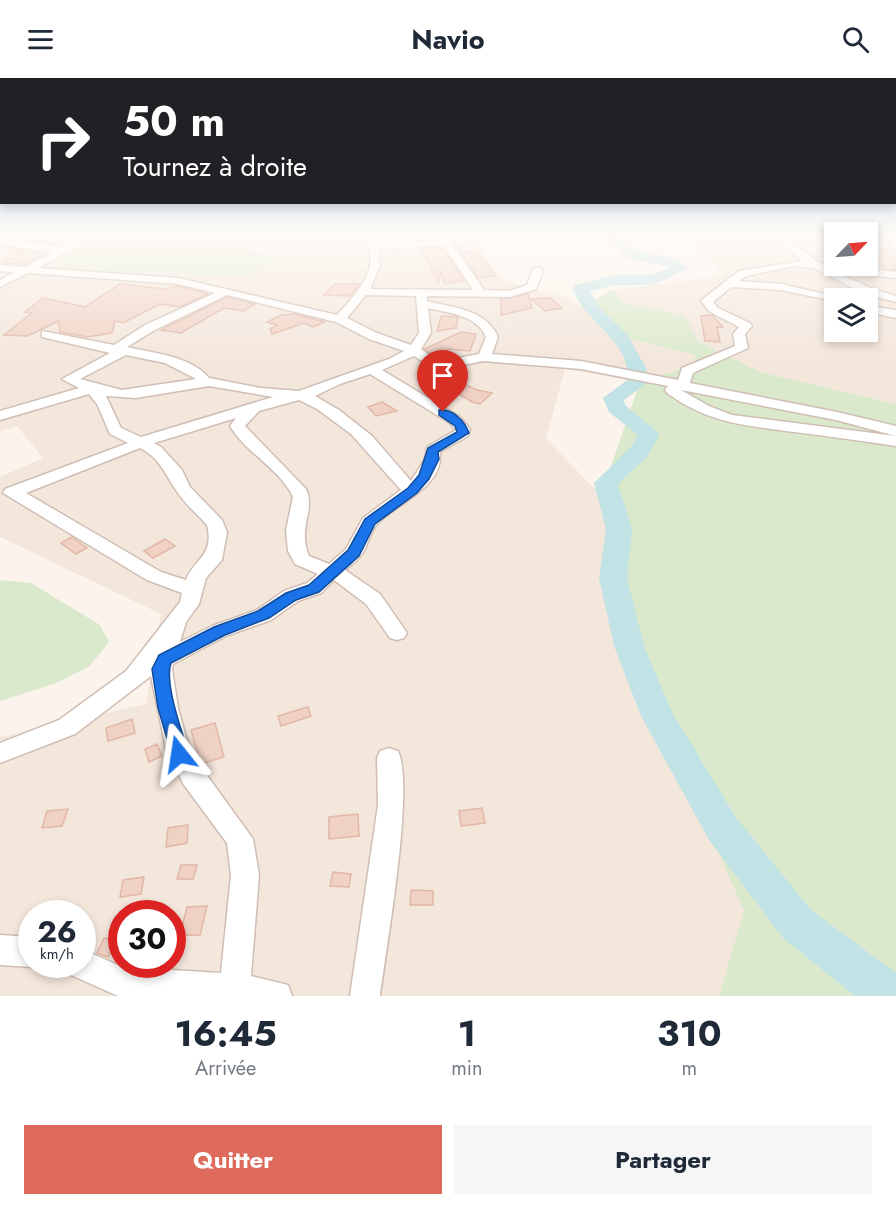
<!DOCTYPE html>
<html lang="fr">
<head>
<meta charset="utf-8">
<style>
	:root { --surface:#fff; --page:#f6f6f7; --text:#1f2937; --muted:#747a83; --accent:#dd6a5a }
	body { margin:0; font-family:Jost,sans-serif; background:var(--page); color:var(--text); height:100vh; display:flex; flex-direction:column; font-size:22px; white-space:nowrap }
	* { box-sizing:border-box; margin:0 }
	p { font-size:20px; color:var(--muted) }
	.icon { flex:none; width:33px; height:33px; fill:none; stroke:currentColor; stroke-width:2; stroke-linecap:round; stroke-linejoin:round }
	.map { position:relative; height:918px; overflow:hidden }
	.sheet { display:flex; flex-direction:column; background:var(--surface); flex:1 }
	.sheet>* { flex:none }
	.banner { position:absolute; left:0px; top:0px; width:897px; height:126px; box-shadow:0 3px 9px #0003; background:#202124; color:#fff; overflow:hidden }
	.needle { width:39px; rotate:65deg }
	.buttons { position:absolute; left:824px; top:144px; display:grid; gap:12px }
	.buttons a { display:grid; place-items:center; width:54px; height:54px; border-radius:0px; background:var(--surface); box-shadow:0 3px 9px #0003; font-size:30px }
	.speed { position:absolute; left:18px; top:822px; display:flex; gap:12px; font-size:30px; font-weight:700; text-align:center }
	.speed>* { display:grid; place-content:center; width:78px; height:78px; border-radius:50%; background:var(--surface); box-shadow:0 3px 9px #0003; line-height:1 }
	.speed small { font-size:15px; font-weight:400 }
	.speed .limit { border:9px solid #d22; background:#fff; color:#111 }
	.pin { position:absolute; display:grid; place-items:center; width:51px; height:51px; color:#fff; margin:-62px -26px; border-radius:50% 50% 50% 0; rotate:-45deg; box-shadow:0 0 6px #0007 }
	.pin .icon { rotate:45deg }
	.me { position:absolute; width:66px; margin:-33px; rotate:345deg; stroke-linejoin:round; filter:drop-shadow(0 0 4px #0008) }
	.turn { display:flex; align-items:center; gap:21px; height:126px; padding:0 24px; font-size:27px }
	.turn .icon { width:78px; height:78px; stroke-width:2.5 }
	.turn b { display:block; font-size:42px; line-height:51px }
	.eta { display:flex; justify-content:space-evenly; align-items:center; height:102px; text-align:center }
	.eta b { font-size:36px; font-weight:700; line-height:42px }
	.cta { display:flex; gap:12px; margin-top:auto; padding:12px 24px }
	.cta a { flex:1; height:69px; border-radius:0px; background:var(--accent); color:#fff; font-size:24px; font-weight:700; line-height:69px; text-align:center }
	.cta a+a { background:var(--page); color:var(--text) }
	header { display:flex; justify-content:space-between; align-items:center; height:78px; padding:0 24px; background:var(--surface); font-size:27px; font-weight:700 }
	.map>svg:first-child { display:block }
	.residential { fill:#f3e6db; fill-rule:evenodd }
	.green { fill:#dae9cb }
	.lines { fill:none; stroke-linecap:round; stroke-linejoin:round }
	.river { fill:#c1e3e5; fill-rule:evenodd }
	.building { fill:#f0d2c5; stroke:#e1b7a7; stroke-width:1.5 }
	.minor-casing { stroke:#d0beb4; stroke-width:3 }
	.minor { fill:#fff; fill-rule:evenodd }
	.route { fill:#1a73e8; stroke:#114b97; stroke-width:1.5 }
</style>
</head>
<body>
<header><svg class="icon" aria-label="menu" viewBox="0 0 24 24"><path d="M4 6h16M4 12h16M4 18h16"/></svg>Navio<svg class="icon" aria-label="search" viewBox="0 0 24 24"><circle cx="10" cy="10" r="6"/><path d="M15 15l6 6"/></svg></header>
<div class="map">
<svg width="896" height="918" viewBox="0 0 896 918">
	<rect width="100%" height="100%" fill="#fcf4ec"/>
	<path class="residential" d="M0,158H106L75,171L53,190L242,198L286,181L187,158H470L507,204L565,219L583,229L606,255L695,277L697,287L640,304L565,291L546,361L601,417L639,589L745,833L719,918H0V659L146,626L161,536L0,459V399L43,380L17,348L0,353ZM32,836H82V886H32ZM122,836H172V886H122Z
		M687,158H834V188H867V158H896V326L760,294L698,263L685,238L622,224L613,212L724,198ZM834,220H867V254H834Z"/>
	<path class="green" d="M108,158H187L287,181L242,198L52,190L75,171Z
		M613,211L622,224L685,238L698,263L760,294L896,326V918H719L744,833L639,589L601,417L640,304L696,287L695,277L606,255L583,229Z
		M0,502L31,505L100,547L109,564L90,588L54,606L0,623Z"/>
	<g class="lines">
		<path class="river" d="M605,158H620L636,173L676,180L689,190L652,207H616L590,213L598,228L628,258L647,292L645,306L624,322L625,327L660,356L647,379L618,406L632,451L627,500L644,568L672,634L735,738L811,832L896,895V918H855L783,860L709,762L641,638L614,568L599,500L606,451L594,405L630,370L638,357L609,334L603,320L626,303C635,264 582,244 573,210L575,207L616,197H650L671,189L627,180Z"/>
	</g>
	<path class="building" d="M41,158H71L56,166L30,163Z
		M867,159L896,180V192L886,191L867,176Z
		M447,160H452L462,174L477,173L496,198L478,199L452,162Z
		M443,170L464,203L445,206L441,195L438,204L421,171Z
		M13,171L39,174L37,176L43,177L22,186L3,185L20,176L6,174Z
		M120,206L165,211L178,208L208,216L180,229L160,226L123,245L115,243L112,255L87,259L60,254L59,243L27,258L4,257L32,235L25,234L43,220L85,229Z
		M335,206H359L350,218L324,217Z
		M528,216L532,230L501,237V221Z
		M227,219L255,226L243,233L224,230L181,255L161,252Z
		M550,220L562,230L545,233L531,221Z
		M295,236L325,244L313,249L304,245L272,256L270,251L277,247L267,244L281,237Z
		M712,237L723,249H717L720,264L705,263L701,238Z
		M441,238L458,239L456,250L437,253Z
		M461,254L476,256L470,273L448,271L446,276L430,275L424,271Z
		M459,304L477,312L492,315L480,326L472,324L448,309Z
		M382,324L397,333L376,338L368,329Z
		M72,459L77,463L87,470L76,476L61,465Z
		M165,461L175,468L153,480L144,473Z
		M308,629L311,638L281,648L278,638Z
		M132,641L135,655L108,663L106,650Z
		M215,645L224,679L201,686L191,652Z
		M157,666L162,678L149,684L145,671Z
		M482,730L485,745L461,748L459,733Z
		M68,731L62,748L42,750L47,733Z
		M358,736L359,758L329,761V739Z
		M188,747L187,765L166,769L168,750Z
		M181,787H197L193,801H177Z
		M333,794L351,796L349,809L330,808Z
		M144,799L141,816L120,819L123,802Z
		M411,812L433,813V827H410Z
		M207,828L200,857H180L187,829Z
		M104,860L116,862L108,879L97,875Z"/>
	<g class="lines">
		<defs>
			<path id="minor" d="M75,158H85L76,169L38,190L178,200L337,237C351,222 380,192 368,169C366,165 362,162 359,158H369L375,165L447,162L450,163L484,212L509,213L527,207L533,190H541L543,194L536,211L510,219L427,218V223C454,230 486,231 498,259L492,276L581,283L678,302L682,290L735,268L733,256L739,249L710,234L701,223L703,221L739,193L802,183L773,158H783L819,185L896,194V200L833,193L873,211L896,218V224L865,216L814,190L795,188L746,198L739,203L781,206L843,220H834V223L781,212L731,209L713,224L718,230L750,245L752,248L745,256L748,270L693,295L690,305L837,334L896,348V358L836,342L681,312L709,328L732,337L896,358V368C862,363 828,358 794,354C744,347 710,346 667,315L665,312L668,308L581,291L484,283L436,292L414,278L382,292L460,339L470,351L468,358L440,374C444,410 396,425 377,446C370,454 368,467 362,476C358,482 351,487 345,492L380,516L407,555L404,560L397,562L390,560L366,526L334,502L321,515L298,523L271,542L226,558L173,586L172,591L178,630L190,674L253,761L259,797L251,898L288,907L292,918H118L71,897L67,886H82V871L122,889L221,895L231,797L227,765L184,707L167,676L151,598L75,656L0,685V665L59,642L126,593L180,524L182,515L147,502L3,415L5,411L128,365L110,356L97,326L89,316L0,342V333L79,310L62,301L110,275L42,259V253L114,267L145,247L215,215L178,206L28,195L0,209V202L14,194L0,193V187L25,189L53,174L0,167V161L62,169ZM444,168L473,212L370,211L380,188L378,171ZM227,217L336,244L369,261L404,273L389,281L299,313L261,310L209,300C191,278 153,275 127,269L153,253ZM366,217L416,218L419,255L411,267L377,255L347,240ZM428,230C449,235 477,237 486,259L479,276L438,284L421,271L431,255ZM126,277L165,285L196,301L122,312L80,301ZM370,296L450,345L456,352L427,369L425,381L411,403L372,358L339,332L315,318L340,306ZM209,308L273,319L141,359L121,350L106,318L136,320ZM299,322L317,331L351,356L401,412L363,440L346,471L329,486L309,478C297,450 316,432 306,411L245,348L259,333ZM236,340L230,348C246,375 280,391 293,419L286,452L288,473L295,486L318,496L307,505L284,513L257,532L212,548L180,564L186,544L199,526L206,500L222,482L227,454L222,442L190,409L182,392L161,369L154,365ZM140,370C160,380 165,396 176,412C184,425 197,436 207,447C215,478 193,482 186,502L161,494L26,415Z
				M896,161V171H890L891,164Z
				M867,228L896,232V240L867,234Z
				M389,670L398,673C415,708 386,871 380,918H350L378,727L377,680L380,673Z
				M0,857L32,859V886H38L32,889L0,887Z"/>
		</defs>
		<use href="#minor" class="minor-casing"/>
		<use href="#minor" class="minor"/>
	</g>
	<linearGradient id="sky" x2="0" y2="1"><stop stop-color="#98c7e7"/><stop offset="0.55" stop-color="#fefaf6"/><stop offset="1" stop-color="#fefaf6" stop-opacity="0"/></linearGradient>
	<rect width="896" height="286" fill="url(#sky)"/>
	<path class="route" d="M439,332C452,330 465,343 469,355L438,374L439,381L429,401L417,415L375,446L359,478L319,514L296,522L269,540L225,557L171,585C164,604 182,655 189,676L186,681L179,683L173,681L158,630L152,591L159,577L214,549L258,533L286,515L309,507L348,472L365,441L408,410L419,397L428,370L457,354L455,348L439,337Z"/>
</svg>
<div class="buttons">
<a><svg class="needle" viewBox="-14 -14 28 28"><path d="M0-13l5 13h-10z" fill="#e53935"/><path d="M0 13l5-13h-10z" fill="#747a83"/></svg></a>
<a><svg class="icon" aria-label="layers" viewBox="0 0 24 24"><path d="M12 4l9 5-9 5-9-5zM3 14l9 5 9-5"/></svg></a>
</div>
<div class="speed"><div>26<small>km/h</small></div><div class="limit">30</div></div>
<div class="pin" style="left:443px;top:334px;background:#d93025"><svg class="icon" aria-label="arrive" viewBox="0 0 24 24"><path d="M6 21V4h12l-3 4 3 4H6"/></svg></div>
<svg class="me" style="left:179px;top:676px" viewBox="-20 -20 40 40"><path d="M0-17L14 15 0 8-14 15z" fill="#1a73e8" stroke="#fff" stroke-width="4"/></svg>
<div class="banner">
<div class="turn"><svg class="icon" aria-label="right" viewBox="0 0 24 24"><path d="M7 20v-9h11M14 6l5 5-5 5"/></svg><div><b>50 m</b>Tournez à droite</div></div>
</div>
</div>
<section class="sheet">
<div class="eta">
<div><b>16:45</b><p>Arrivée</p></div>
<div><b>1</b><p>min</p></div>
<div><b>310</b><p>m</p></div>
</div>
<div class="cta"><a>Quitter</a><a>Partager</a></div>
</section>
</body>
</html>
